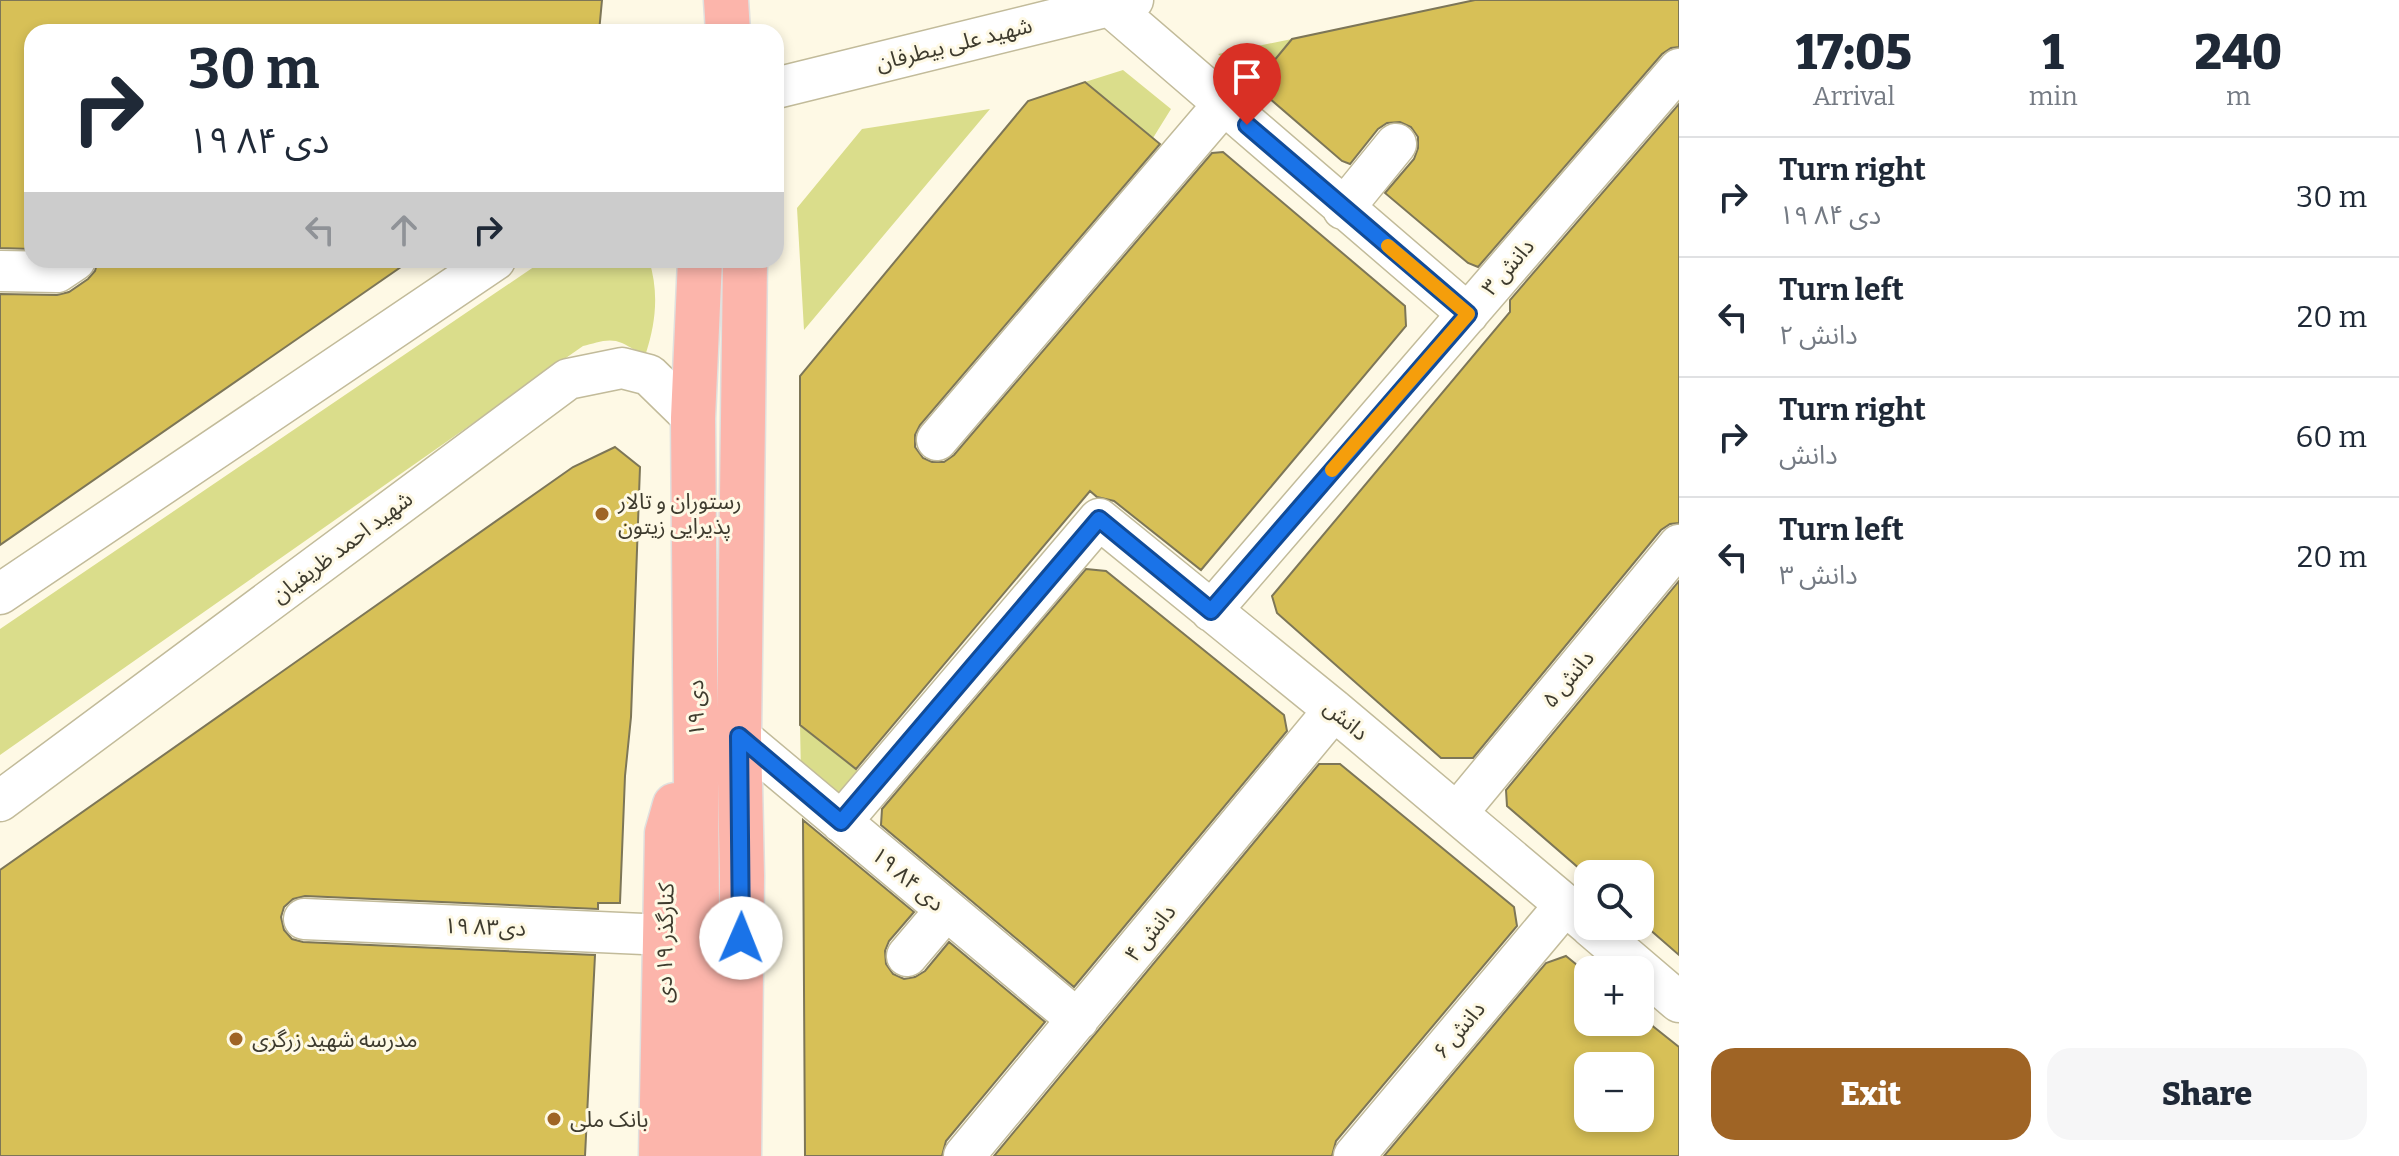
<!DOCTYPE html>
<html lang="en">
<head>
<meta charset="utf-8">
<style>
	:root { --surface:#fff; --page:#f6f6f7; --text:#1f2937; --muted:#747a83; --line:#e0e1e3; --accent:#9f6425 }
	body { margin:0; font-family:Bitter,"Noto Sans Arabic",serif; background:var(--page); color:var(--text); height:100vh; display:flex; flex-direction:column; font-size:30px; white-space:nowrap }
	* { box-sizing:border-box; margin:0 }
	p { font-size:26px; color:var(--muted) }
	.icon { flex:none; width:44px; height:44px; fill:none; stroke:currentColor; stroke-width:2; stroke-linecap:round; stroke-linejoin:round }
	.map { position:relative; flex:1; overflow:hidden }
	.panel { display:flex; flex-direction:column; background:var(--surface); width:720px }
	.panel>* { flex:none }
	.banner { position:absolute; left:24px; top:24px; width:760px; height:244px; border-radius:24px; box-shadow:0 4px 12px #0003; background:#fff; color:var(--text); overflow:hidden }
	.buttons { position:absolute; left:1574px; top:860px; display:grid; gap:16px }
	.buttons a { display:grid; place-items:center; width:80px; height:80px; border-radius:16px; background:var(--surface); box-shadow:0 4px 12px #0003; font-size:40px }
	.pin { position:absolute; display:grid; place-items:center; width:68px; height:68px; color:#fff; margin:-82px -34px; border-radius:50% 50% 50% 0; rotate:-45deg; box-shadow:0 0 8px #0007 }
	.pin .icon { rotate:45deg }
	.me { position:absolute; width:88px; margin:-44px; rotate:1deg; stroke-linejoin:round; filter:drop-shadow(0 0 6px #0008) }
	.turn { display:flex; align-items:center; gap:28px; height:168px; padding:0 32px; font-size:36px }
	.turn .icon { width:104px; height:104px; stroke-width:2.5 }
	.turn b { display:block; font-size:56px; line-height:68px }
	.lanes { display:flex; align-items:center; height:76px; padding:0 32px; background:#0003; justify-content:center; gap:40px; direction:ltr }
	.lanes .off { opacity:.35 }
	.eta { display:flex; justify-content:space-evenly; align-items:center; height:136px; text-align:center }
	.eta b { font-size:48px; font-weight:800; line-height:56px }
	.primary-button { display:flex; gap:16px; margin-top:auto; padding:16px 32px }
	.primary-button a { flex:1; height:92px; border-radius:24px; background:var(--accent); color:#fff; font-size:32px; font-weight:800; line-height:92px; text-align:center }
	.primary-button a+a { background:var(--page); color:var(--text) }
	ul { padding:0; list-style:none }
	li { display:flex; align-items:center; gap:24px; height:120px; padding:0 32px; border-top:2px solid var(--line) }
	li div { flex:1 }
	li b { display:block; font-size:30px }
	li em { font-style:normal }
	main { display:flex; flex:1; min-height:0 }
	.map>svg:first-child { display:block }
	.green { fill:#dadd8b }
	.building { fill:#d7c057; stroke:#7d7657; stroke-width:2; fill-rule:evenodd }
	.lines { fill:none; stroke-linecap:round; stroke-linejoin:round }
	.minor-casing { stroke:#c2bb9a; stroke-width:43 }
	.major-casing { stroke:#e0e0de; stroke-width:47 }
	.minor { stroke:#fff; stroke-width:40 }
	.major { stroke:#fcb5ab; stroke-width:44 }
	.route-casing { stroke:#114b97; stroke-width:20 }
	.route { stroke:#1a73e8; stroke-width:14 }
	.slow { stroke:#f59e0b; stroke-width:14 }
	.poi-dot { fill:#9f6425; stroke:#fef9e5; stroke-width:3 }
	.labels { text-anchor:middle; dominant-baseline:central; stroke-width:6; stroke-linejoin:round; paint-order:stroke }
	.street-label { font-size:22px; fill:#3e3b2e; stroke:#fef9e5 }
	.poi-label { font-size:22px; fill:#3e3b2e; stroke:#fef9e5; text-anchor:start }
</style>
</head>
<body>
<main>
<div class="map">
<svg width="1679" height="1156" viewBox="0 0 1679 1156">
	<rect width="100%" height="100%" fill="#fef9e5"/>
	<path class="green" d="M1292,39L1254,85L1218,54Z
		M1123,70L1171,109L1153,138L1085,82Z
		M990,109L804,330L797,208L862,129Z
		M544,260H649C659,292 656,322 646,353C633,351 633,348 622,343C609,337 596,343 583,346L0,755V629Z
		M800,725L859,772L834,801L801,774Z"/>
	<path class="building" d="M0,0H602L599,32H32V249L0,248Z
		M1475,0H1679V47L1671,48L1662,54L1478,267L1468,263L1385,193L1414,159L1418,148V137L1411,127L1400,122L1387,123L1378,129L1350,164L1342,161L1254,85L1292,39Z
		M1085,82L1160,144L920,425L915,435V447L923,458L932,462H944L954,455L1212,153L1223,152L1405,306L1406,326L1201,570L1114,501L1097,497L1090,491L856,769L800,725V376L1028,101Z
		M1679,104V523L1670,524L1661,530L1473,758H1441L1277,613L1272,596L1510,312V300Z
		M98,260H411L0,545V294L57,295L69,292L88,279L95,271Z
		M615,447L640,467L631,717L625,776L620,903H598V909L305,896L293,899L284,907L281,917L284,930L292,939L303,942L595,955L585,1156H0V870L573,467Z
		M1086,569L1106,571L1284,715L1287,731L1074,987L881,825L882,809Z
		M1679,581V955L1640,921V874H1588V876L1507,806L1506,790Z
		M1319,764H1340L1514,907L1517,926L1336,1141L1332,1156H994Z
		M803,820L914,912L889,941L885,951L886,964L893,974L904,979L915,977L925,971L949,942L1045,1022L946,1141L942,1156H805Z
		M1566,956L1588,974V1022H1640V1016L1679,1047V1156H1384L1546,963ZM1588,1066H1640V1118H1588Z"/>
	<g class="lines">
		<defs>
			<path id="minor" d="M1109,5L1468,314
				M776,88L1133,0
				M1343,209L1396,144
				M0,271L57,272L75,260
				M937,440L1223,105
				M0,594L495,260
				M1211,611L1679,69
				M739,736L1078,1020
				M0,801L568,379L622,368L649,375L693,418
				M1457,813L1679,545
				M841,822L1099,519L1334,710L1588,924
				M304,919L666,935
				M1590,926L1679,1002
				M907,956L946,910
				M964,1156L1334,710
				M1354,1156L1565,905"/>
			<path id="major" d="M726,0L728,32
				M661,1156L667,833L675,805
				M699,1156L693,418L700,260
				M739,1156L742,876L739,736L745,260"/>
		</defs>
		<use href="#minor" class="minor-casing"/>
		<use href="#major" class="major-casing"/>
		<use href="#minor" class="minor"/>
		<use href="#major" class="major"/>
	</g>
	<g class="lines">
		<defs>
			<path id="route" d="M741,938L739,736L841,822L1099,519L1211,611L1468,314L1247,125"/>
		</defs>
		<use href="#route" class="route-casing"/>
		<use href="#route" class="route"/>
		<path class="slow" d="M1332,470L1468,314L1388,246"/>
	</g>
	<g class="poi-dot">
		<circle cx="602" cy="514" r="8"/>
		<circle cx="236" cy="1039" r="8"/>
		<circle cx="554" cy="1119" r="8"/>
	</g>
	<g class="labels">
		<g class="street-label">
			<text transform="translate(954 44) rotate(-14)">شهید علی بیطرفان</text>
			<text transform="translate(1508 267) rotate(-49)">دانش ۳</text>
			<text transform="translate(342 547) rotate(-37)">شهید احمد ظریفیان</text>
			<text transform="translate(1568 679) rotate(-50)">دانش ۵</text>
			<text transform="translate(696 708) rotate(-91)">۱۹ دی</text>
			<text transform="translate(1346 720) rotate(40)">دانش</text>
			<text transform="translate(908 879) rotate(40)">۱۹ دی ۸۴</text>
			<text transform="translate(485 927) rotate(2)">۱۹ دی۸۳</text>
			<text transform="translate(1150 933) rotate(-51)">دانش ۴</text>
			<text transform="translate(665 943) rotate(-89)">کنارگذر ۱۹ دی</text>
			<text transform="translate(1459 1030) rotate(-50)">۶ دانش</text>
		</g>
		<g class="poi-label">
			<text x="618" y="501">رستوران و تالار<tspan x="618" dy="25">پذیرایی زیتون</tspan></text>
			<text x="252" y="1039">مدرسه شهید زرگری</text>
			<text x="570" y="1119">بانک ملی</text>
		</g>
	</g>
</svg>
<div class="buttons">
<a><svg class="icon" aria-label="search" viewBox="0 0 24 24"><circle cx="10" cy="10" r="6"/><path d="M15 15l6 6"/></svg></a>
<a>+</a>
<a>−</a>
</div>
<div class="pin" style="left:1247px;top:125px;background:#d93025"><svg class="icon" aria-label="arrive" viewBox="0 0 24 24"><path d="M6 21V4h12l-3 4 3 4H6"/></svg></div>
<svg class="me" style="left:741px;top:938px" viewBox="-20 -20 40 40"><circle r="19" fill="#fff"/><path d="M0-13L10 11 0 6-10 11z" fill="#1a73e8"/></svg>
<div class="banner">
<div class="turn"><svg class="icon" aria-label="right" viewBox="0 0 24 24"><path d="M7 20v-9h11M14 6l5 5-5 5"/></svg><div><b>30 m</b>۱۹ دی ۸۴</div></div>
<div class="lanes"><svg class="icon off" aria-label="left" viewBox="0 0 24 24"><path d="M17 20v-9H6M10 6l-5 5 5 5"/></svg><svg class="icon off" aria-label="ahead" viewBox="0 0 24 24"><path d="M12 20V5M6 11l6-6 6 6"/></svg><svg class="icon" aria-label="right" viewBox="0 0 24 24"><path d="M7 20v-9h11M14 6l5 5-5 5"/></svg></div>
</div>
</div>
<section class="panel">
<div class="eta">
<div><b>17:05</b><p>Arrival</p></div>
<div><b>1</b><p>min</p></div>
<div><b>240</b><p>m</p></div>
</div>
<ul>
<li><svg class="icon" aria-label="right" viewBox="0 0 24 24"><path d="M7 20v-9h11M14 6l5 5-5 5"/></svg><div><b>Turn right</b><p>۱۹ دی ۸۴</p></div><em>30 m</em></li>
<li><svg class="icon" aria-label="left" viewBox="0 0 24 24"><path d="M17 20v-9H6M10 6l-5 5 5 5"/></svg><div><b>Turn left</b><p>۲ دانش</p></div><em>20 m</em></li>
<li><svg class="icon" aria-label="right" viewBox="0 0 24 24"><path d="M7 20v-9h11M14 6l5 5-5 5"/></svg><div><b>Turn right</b><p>دانش</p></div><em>60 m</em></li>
<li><svg class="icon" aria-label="left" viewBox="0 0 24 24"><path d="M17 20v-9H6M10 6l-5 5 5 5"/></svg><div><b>Turn left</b><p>دانش ۳</p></div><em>20 m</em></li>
</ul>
<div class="primary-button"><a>Exit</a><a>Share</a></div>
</section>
</main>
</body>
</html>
